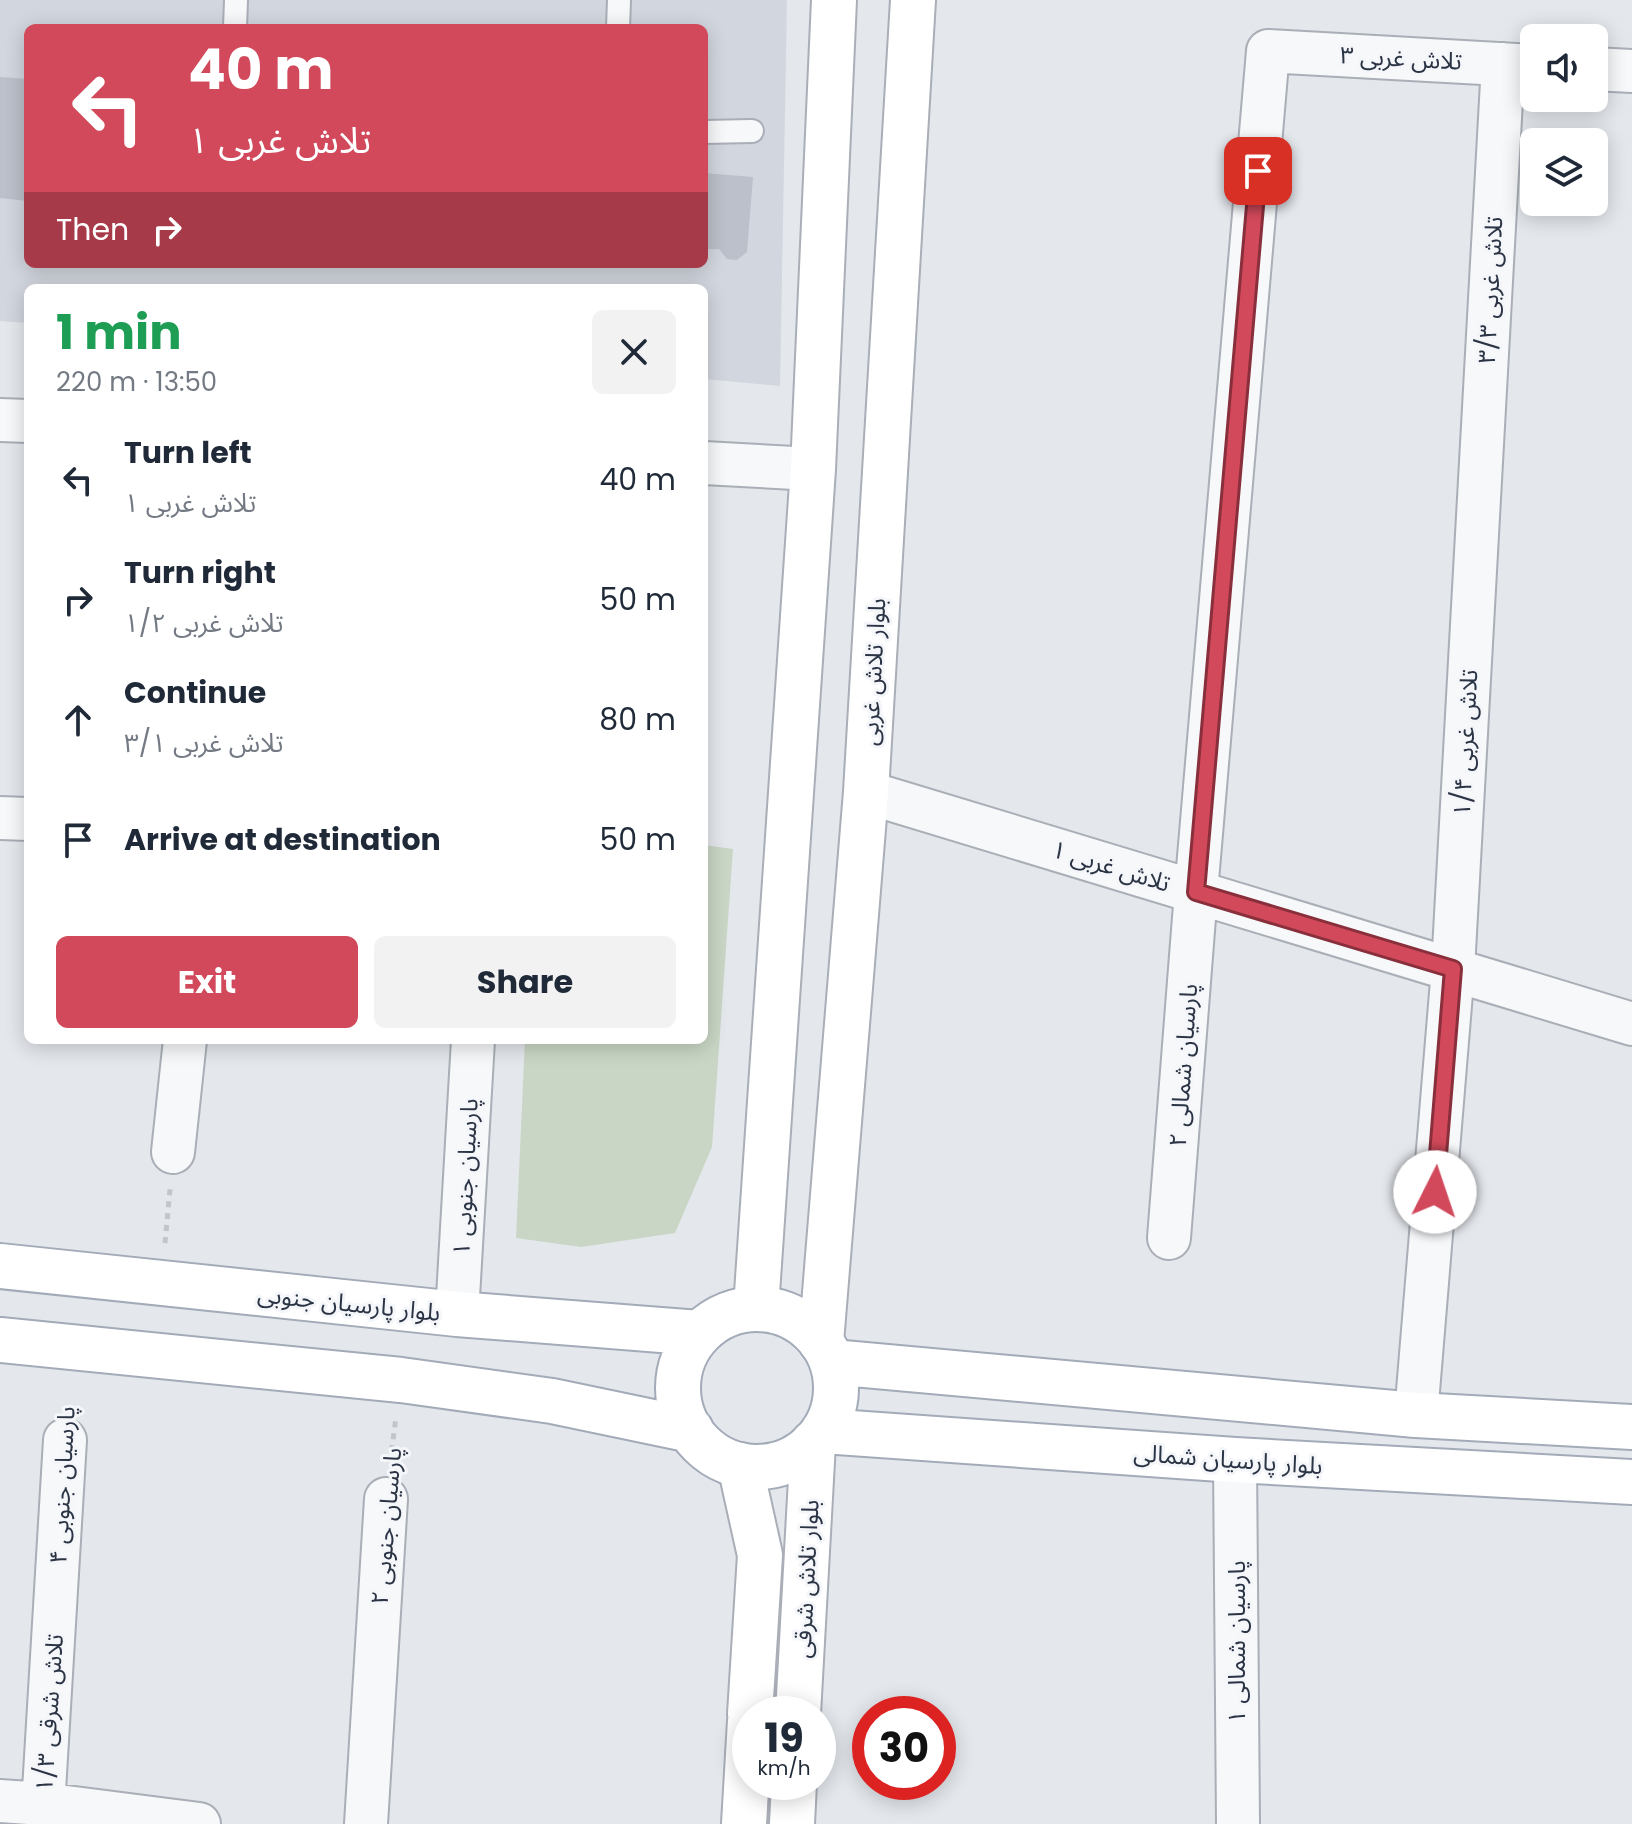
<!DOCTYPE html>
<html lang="en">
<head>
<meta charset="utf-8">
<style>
	:root { --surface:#fff; --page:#f2f2f3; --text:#1f2937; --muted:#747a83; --accent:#d1495b }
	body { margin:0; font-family:Poppins,"Noto Sans Arabic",sans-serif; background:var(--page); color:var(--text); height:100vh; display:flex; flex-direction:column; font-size:30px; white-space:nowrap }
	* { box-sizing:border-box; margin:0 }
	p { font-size:26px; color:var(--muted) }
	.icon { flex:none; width:44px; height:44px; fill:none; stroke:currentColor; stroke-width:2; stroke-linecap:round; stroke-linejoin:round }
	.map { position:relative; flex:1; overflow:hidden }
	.side { position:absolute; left:24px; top:284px; width:684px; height:760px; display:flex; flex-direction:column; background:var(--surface); border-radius:12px; box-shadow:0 4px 20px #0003 }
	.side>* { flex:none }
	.hud { position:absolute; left:24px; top:24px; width:684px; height:244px; border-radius:12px; box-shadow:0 4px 20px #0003; background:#d1495b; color:#fff; overflow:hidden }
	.tools { position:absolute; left:1520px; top:24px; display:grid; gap:16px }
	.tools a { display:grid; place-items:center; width:88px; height:88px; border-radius:12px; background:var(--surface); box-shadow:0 4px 20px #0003; font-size:40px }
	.speed { position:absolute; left:732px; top:1696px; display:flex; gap:16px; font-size:40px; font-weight:700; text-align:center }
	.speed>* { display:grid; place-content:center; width:104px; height:104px; border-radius:50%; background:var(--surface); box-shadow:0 4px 20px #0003; line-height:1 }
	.speed small { font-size:20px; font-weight:400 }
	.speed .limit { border:12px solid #d22; background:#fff; color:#111 }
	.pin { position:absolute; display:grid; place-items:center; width:68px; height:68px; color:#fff; margin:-34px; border-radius:16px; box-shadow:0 4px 12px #0006 }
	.me { position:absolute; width:88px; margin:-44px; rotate:4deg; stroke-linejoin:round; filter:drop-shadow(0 0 6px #0008) }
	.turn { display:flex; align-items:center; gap:28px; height:168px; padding:0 32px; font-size:36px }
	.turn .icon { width:104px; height:104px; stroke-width:2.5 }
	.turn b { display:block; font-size:56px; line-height:68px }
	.then { display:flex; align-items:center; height:76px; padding:0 32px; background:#0003; gap:16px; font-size:30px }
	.round { display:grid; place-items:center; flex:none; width:84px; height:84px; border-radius:12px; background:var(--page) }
	.overview { display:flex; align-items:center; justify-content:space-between; height:136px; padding:0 32px }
	h1 { font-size:48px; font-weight:700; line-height:60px; color:#1e9e55 }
	.primary-button { display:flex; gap:16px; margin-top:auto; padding:16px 32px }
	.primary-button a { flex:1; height:92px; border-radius:12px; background:var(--accent); color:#fff; font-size:32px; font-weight:700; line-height:92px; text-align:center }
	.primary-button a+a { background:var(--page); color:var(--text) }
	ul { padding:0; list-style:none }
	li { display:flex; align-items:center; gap:24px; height:120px; padding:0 32px }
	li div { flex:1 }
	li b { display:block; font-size:30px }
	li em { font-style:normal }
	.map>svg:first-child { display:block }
	.built { fill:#d2d6de; fill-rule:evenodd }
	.green { fill:#c9d6c5 }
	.building { fill:#bbc0ca }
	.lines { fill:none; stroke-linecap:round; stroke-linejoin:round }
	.lane-casing { stroke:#a9aeb7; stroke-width:26 }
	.street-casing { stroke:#a9aeb7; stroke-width:46 }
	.secondary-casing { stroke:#a9aeb7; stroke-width:48 }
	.primary-casing { stroke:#a3abb8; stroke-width:48 }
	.path { stroke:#c2c5cb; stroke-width:5; stroke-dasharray:6 6; stroke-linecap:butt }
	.lane { stroke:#f7f8fa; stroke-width:22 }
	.street { stroke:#f7f8fa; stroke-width:42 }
	.secondary { stroke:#fff; stroke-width:44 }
	.primary { stroke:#fff; stroke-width:44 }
	.route-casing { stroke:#882f3b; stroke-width:20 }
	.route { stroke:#d1495b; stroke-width:14 }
	.labels { text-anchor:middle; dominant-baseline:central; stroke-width:6; stroke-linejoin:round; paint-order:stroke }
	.street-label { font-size:24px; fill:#2b3445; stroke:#f4f6f9 }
</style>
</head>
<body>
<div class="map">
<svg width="1632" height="1824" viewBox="0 0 1632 1824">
	<rect width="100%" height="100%" fill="#e4e7ec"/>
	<path class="built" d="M0,0H787L780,386L704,379V288H28V323L0,321ZM28,28H704V264H28Z"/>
	<path class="green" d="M704,845L733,849L712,1147L675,1233L581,1247L516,1238L525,1040H704Z"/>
	<path class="building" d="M0,77L28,79V201L0,198Z
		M704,173L753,177L747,252L737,260L727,259L719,249H704Z"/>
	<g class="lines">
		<defs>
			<path id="lane" d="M235,28L236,0
				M618,28L619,0
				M704,132L752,131"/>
			<path id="street" d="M1594,69L1632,71
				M0,420L28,421
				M704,463L813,469
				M866,792L1632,1024
				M0,818L28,819
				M173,1152L185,1040
				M1169,1238L1196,892L1268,51L1534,66
				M457,1314L473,1040
				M1416,1415L1453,969L1503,64
				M1235,1460L1238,1824
				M0,1801L43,1804L199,1824
				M42,1824L65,1440
				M366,1824L386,1499"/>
			<path id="secondary" d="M756,1308L813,469L834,0
				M821,1342L866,792L913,0
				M740,1465L760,1555L750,1714
				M798,1714L813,1443
				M744,1824L750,1721
				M792,1824L794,1782"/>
			<path id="primary" d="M0,1266L457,1314L699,1333
				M678 1388a79 79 0 1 1 158 0a79 79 0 1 1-158 0Z
				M0,1340L401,1380L552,1401L691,1430
				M832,1362L1416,1415L1632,1427
				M823,1431L1235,1460L1632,1482"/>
		</defs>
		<use href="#lane" class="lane-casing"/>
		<use href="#street" class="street-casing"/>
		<use href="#secondary" class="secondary-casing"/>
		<use href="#primary" class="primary-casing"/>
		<path class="path" d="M165,1243L170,1189
			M390,1463L396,1417"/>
		<use href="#lane" class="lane"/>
		<use href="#street" class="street"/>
		<use href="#secondary" class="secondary"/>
		<use href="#primary" class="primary"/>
	</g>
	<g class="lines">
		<defs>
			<path id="route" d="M1258,171L1196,892L1453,969L1435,1192"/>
		</defs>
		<use href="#route" class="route-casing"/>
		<use href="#route" class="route"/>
	</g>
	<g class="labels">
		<g class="street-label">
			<text transform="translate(1401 58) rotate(3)">۳ تلاش غربی</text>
			<text transform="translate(1490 290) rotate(-87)">۳/۳ تلاش غربی</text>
			<text transform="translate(873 672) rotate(-87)">بلوار تلاش غربی</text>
			<text transform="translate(1465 743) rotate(-87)">۱/۴ تلاش غربی</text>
			<text transform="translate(1111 866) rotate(17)">۱ تلاش غربی</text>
			<text transform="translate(1183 1065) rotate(-86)">۲ پارسیان شمالی</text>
			<text transform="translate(465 1177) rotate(-87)">۱ پارسیان جنوبی</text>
			<text transform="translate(349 1303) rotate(6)">بلوار پارسیان جنوبی</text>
			<text transform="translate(1228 1459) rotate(4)">بلوار پارسیان شمالی</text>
			<text transform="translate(62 1485) rotate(-87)">۴ پارسیان جنوبی</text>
			<text transform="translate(386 1526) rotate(-85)">۲ پارسیان جنوبی</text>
			<text transform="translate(806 1579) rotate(-87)">بلوار تلاش شرقی</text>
			<text transform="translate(1236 1642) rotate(-90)">۱ پارسیان شمالی</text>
			<text transform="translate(49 1713) rotate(-86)">۱/۳ تلاش شرقی</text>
		</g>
	</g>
</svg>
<div class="tools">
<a><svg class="icon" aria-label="sound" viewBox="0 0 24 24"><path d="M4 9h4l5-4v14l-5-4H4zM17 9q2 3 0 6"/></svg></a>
<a><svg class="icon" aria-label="layers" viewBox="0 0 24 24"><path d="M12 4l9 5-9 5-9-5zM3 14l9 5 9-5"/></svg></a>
</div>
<div class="speed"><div>19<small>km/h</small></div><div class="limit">30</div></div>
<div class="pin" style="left:1258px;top:171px;background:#d93025"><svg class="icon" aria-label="arrive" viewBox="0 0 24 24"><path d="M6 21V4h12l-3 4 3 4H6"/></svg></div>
<svg class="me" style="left:1435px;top:1192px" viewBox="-20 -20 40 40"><circle r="19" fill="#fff"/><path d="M0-13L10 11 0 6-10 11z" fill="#d1495b"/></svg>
<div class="hud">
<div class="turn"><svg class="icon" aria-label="left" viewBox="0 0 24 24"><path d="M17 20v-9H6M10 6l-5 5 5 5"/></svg><div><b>40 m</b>۱ تلاش غربی</div></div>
<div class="then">Then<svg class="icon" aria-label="right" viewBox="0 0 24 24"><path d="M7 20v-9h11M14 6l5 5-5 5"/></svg></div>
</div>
<section class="side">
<div class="overview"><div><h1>1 min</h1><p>220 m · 13:50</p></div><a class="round"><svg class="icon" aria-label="close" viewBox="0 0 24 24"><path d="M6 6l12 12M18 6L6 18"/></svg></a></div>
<ul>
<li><svg class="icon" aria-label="left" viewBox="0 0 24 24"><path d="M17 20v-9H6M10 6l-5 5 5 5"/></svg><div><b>Turn left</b><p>۱ تلاش غربی</p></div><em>40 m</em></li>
<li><svg class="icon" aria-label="right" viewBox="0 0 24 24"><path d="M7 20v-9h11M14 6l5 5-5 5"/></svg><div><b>Turn right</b><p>۱/۲ تلاش غربی</p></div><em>50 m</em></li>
<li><svg class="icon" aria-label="ahead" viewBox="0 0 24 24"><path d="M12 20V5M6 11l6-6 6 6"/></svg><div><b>Continue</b><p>۳/۱ تلاش غربی</p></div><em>80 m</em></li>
<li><svg class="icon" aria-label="arrive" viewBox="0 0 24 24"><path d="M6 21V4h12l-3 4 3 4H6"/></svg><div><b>Arrive at destination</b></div><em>50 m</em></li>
</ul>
<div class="primary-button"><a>Exit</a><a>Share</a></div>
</section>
</div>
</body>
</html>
